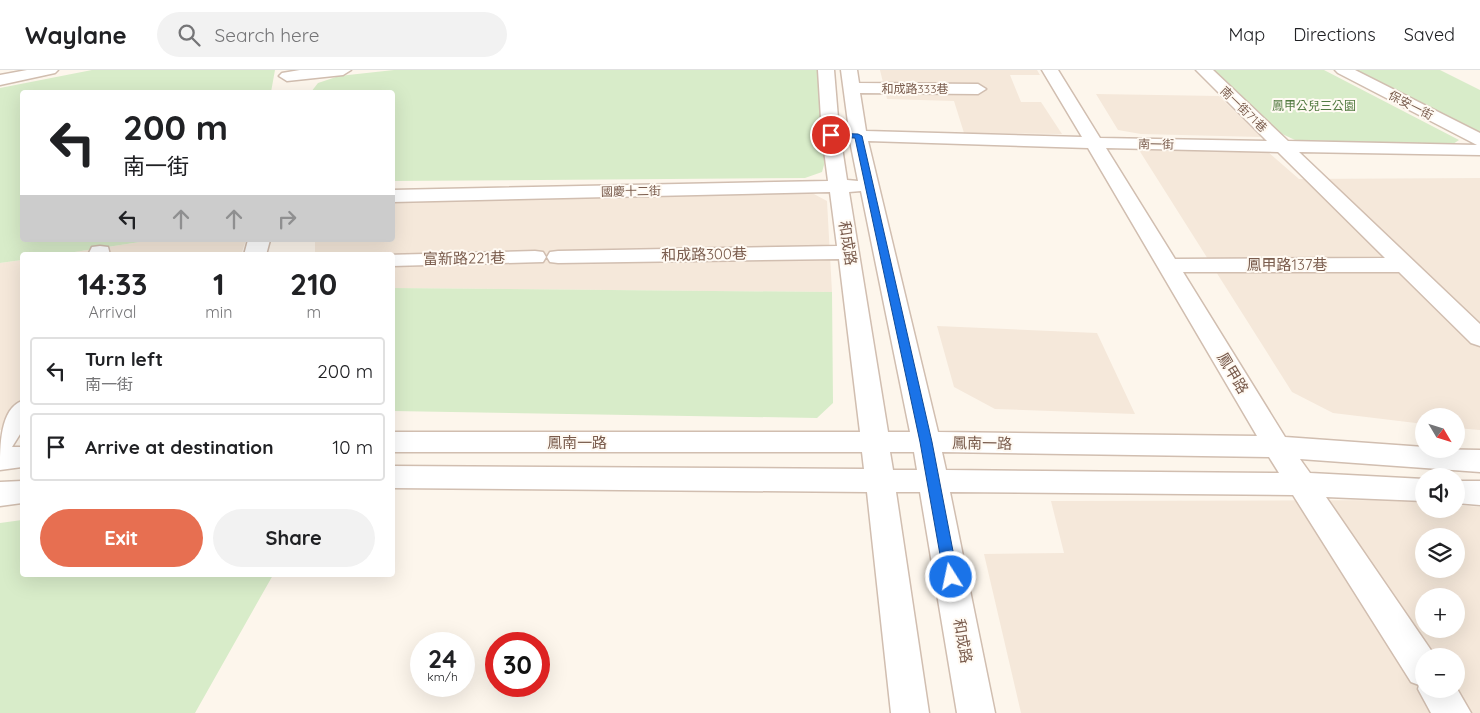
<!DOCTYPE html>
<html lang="en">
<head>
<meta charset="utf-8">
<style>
	:root { --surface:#fff; --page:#f2f2f2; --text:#202124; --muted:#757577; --line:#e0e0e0; --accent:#e76f51 }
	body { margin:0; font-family:Quicksand,"Noto Sans TC",sans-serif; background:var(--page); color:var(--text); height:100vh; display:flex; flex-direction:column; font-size:19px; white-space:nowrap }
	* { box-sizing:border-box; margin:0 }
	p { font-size:16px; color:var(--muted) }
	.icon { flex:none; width:28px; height:28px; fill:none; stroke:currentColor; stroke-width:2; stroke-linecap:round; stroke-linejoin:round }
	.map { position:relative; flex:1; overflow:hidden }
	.details { position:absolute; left:20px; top:182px; width:375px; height:325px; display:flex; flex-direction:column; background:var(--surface); border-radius:5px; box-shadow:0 5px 20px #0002 }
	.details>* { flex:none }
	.hud { position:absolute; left:20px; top:20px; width:375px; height:152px; border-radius:5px; box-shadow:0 5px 20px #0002; background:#fff; color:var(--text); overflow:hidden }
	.needle { width:32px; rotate:128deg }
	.buttons { position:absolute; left:1415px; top:338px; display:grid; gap:10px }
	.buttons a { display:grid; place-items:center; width:50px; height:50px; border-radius:50%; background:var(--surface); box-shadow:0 5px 20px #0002; font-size:25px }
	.speed { position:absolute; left:410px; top:562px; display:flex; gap:10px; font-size:25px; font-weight:700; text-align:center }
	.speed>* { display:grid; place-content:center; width:65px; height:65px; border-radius:50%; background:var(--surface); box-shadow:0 5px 20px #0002; line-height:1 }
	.speed small { font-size:12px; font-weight:400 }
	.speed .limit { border:8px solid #d22; background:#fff; color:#111 }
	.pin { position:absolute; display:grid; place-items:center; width:42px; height:42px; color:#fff; margin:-21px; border:2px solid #fff; border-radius:50%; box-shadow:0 1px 5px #0007 }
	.me { position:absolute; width:55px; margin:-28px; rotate:350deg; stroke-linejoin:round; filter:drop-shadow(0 0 4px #0008) }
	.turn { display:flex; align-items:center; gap:18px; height:105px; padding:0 20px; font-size:22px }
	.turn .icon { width:65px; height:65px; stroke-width:2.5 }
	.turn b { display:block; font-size:35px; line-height:42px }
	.lanes { display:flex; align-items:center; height:48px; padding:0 20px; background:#0003; justify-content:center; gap:25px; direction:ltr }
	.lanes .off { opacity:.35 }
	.eta { display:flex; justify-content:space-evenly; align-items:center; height:85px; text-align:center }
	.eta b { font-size:30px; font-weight:700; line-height:35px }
	.action { display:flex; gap:10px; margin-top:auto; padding:10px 20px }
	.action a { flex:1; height:58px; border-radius:30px; background:var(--accent); color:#fff; font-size:20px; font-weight:700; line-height:58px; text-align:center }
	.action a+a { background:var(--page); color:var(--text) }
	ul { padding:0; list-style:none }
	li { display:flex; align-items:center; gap:15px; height:68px; margin:0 10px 8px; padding:0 10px; border:2px solid var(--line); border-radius:5px }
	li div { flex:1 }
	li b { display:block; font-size:19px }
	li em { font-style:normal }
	header { display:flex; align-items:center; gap:30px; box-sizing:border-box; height:70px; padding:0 25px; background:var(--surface); border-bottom:1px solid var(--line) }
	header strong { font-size:24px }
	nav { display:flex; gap:28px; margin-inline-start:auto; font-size:18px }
	.search { width:350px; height:45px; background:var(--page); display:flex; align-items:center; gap:12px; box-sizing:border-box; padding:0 18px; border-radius:28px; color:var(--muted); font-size:19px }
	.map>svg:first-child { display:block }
	.residential { fill:#f5e8da; fill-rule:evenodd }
	.green { fill:#d8ecc9 }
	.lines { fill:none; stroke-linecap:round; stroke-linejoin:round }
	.minor-casing { stroke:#d1beb0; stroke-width:3 }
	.minor { fill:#fff; fill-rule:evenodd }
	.route { fill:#1a73e8; stroke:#114b97 }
	.labels { text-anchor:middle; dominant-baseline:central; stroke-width:4; stroke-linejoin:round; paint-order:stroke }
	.far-street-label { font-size:12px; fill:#7a5c4d; stroke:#fffaf3 }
	.far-park-label { font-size:12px; fill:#537a41; stroke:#fffaf3 }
	.street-label { font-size:15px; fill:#7a5c4d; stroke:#fffaf3 }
</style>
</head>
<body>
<header>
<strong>Waylane</strong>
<div class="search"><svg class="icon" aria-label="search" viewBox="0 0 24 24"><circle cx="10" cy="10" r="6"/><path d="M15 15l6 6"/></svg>Search here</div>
<nav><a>Map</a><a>Directions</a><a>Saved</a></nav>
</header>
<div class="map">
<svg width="1480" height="643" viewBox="0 0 1480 643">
	<rect width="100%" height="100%" fill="#fdf6ec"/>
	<path class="residential" d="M880,0H1037L1040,5H1010L1021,32H1041L1062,64L964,63L954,31L887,29Z
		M1096,24L1219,26L1261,67L1141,64L1118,60Z
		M1139,80L1268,82L1299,109L1480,108V360L1456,358V346H1424V354L1333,343L1292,322Z
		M812,123L827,131L832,222L393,218L392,185H315V170H392L393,131Z
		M153,170H246L241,185H55Z
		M22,190V358L0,360V193Z
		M937,256L1097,263L1135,344L995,339L954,317Z
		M1415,430L1424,431V439H1456V435L1480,437V643H1021L984,484L1064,483L1051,431ZM1424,466H1456V499H1424ZM1424,526H1456V559H1424ZM1424,586H1456V619H1424Z"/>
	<path class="green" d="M92,0H275L271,22H22V170H153L55,185H22V190L0,193V18Z
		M394,0H817L826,88L822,102L805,108L393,111L392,22H311L318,13L339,6Z
		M1212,0H1324L1459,70L1453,74L1295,70L1280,63Z
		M1356,0H1440L1480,20V63Z
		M393,218L832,222L833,333L817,348L393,341Z
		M22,450V505H273L195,643H0V453Z"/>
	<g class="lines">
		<defs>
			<path id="minor" d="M27,0H58L55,3L0,15V5Z
				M300,0H351L343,5L287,11L279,6L282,3Z
				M818,0H834L839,60H849L841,0H857L859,13L978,14L986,19L978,24L860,23L866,61L1082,67L1042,0H1058L1100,68L1267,71L1196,0H1213L1288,71L1477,75L1338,3L1335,0H1355L1480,63V85L1299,82L1480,254V276L1471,273L1399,202H1183L1285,367L1424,377V379L1480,380V402L1300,389L1310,403L1424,409V431L1326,427L1435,586H1424V619L1456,617L1471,643H1431L1418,619L1419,615L1411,612L1293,425L950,422L995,643H957L920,422H896L929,643H891L867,422L392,418V396L864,399L862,382H392V362H860L839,189L558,193L550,192L547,187L550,182L558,181L837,176L830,122L392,132V120L828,111L822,65ZM841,71H850L858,111L847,110ZM868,71L1088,78L1257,366L938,362ZM1106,78L1278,82L1385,188L1175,189ZM861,121L910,362H888L849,122ZM890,382H914L917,400H893ZM942,382L1269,387L1279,403L946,400Z
				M248,170H270L266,185H244Z
				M100,176L108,177L110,185H88L92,177Z
				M535,181L543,182L546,187L543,192L392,196V185H386Z
				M22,331V361L12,377H22V397L0,400C0,376 0,339 22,331Z
				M22,411V433L0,436V412Z
				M1456,411H1480V435L1456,433Z"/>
		</defs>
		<use href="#minor" class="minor-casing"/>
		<use href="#minor" class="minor"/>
	</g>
	<path class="route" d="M829,63L858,64L862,66L932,372L958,507L956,512L951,513L946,512L944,507L920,372L855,68L831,67L827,65Z"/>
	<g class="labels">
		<g class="far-street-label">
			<text x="915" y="18">和成路333巷</text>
			<text transform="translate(1411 35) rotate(27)">保安一街</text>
			<text transform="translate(1244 39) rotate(44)">南一街71巷</text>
			<text transform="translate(1156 74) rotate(1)">南一街</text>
			<text transform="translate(631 121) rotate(-1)">國慶十二街</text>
		</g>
		<g class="far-park-label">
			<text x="1314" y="35">鳳甲公兒三公園</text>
		</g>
		<g class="street-label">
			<text transform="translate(848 173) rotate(81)">和成路</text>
			<text transform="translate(704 184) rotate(-1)">和成路300巷</text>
			<text transform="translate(464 188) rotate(-1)">富新路221巷</text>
			<text x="1287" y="194">鳳甲路137巷</text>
			<text transform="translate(1233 303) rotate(59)">鳳甲路</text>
			<text x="577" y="372">鳳南一路</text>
			<text transform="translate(982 373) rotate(1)">鳳南一路</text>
			<text transform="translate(963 571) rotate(80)">和成路</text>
		</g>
	</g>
</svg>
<div class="buttons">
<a><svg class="needle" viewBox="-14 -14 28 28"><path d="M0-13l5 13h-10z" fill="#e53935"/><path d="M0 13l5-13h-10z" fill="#757577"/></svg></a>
<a><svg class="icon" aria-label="sound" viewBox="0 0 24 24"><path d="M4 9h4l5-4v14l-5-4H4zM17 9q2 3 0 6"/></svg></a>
<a><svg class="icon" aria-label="layers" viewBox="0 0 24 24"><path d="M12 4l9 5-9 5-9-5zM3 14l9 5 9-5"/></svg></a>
<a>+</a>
<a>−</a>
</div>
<div class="speed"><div>24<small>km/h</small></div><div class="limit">30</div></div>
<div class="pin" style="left:831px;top:65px;background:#d93025"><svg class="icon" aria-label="arrive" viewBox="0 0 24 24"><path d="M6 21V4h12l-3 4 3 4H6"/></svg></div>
<svg class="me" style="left:951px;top:507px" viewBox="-20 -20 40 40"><circle r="17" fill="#1a73e8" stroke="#fff" stroke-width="3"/><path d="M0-11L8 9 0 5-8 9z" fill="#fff"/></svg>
<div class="hud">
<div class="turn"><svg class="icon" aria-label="left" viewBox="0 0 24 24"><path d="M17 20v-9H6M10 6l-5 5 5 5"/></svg><div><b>200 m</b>南一街</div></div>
<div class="lanes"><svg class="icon" aria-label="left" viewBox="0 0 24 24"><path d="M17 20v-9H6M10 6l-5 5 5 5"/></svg><svg class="icon off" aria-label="ahead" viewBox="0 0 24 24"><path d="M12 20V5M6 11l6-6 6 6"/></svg><svg class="icon off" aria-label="ahead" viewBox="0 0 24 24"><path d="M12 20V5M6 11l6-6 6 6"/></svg><svg class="icon off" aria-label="right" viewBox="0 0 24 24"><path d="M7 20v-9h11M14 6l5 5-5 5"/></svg></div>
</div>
<section class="details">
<div class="eta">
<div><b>14:33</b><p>Arrival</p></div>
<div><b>1</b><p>min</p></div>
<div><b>210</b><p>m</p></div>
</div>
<ul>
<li><svg class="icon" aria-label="left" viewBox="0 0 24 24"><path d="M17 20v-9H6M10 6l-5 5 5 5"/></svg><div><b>Turn left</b><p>南一街</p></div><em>200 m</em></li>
<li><svg class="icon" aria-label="arrive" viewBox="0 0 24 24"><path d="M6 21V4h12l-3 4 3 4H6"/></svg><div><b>Arrive at destination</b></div><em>10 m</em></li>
</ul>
<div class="action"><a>Exit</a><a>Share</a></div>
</section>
</div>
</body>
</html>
